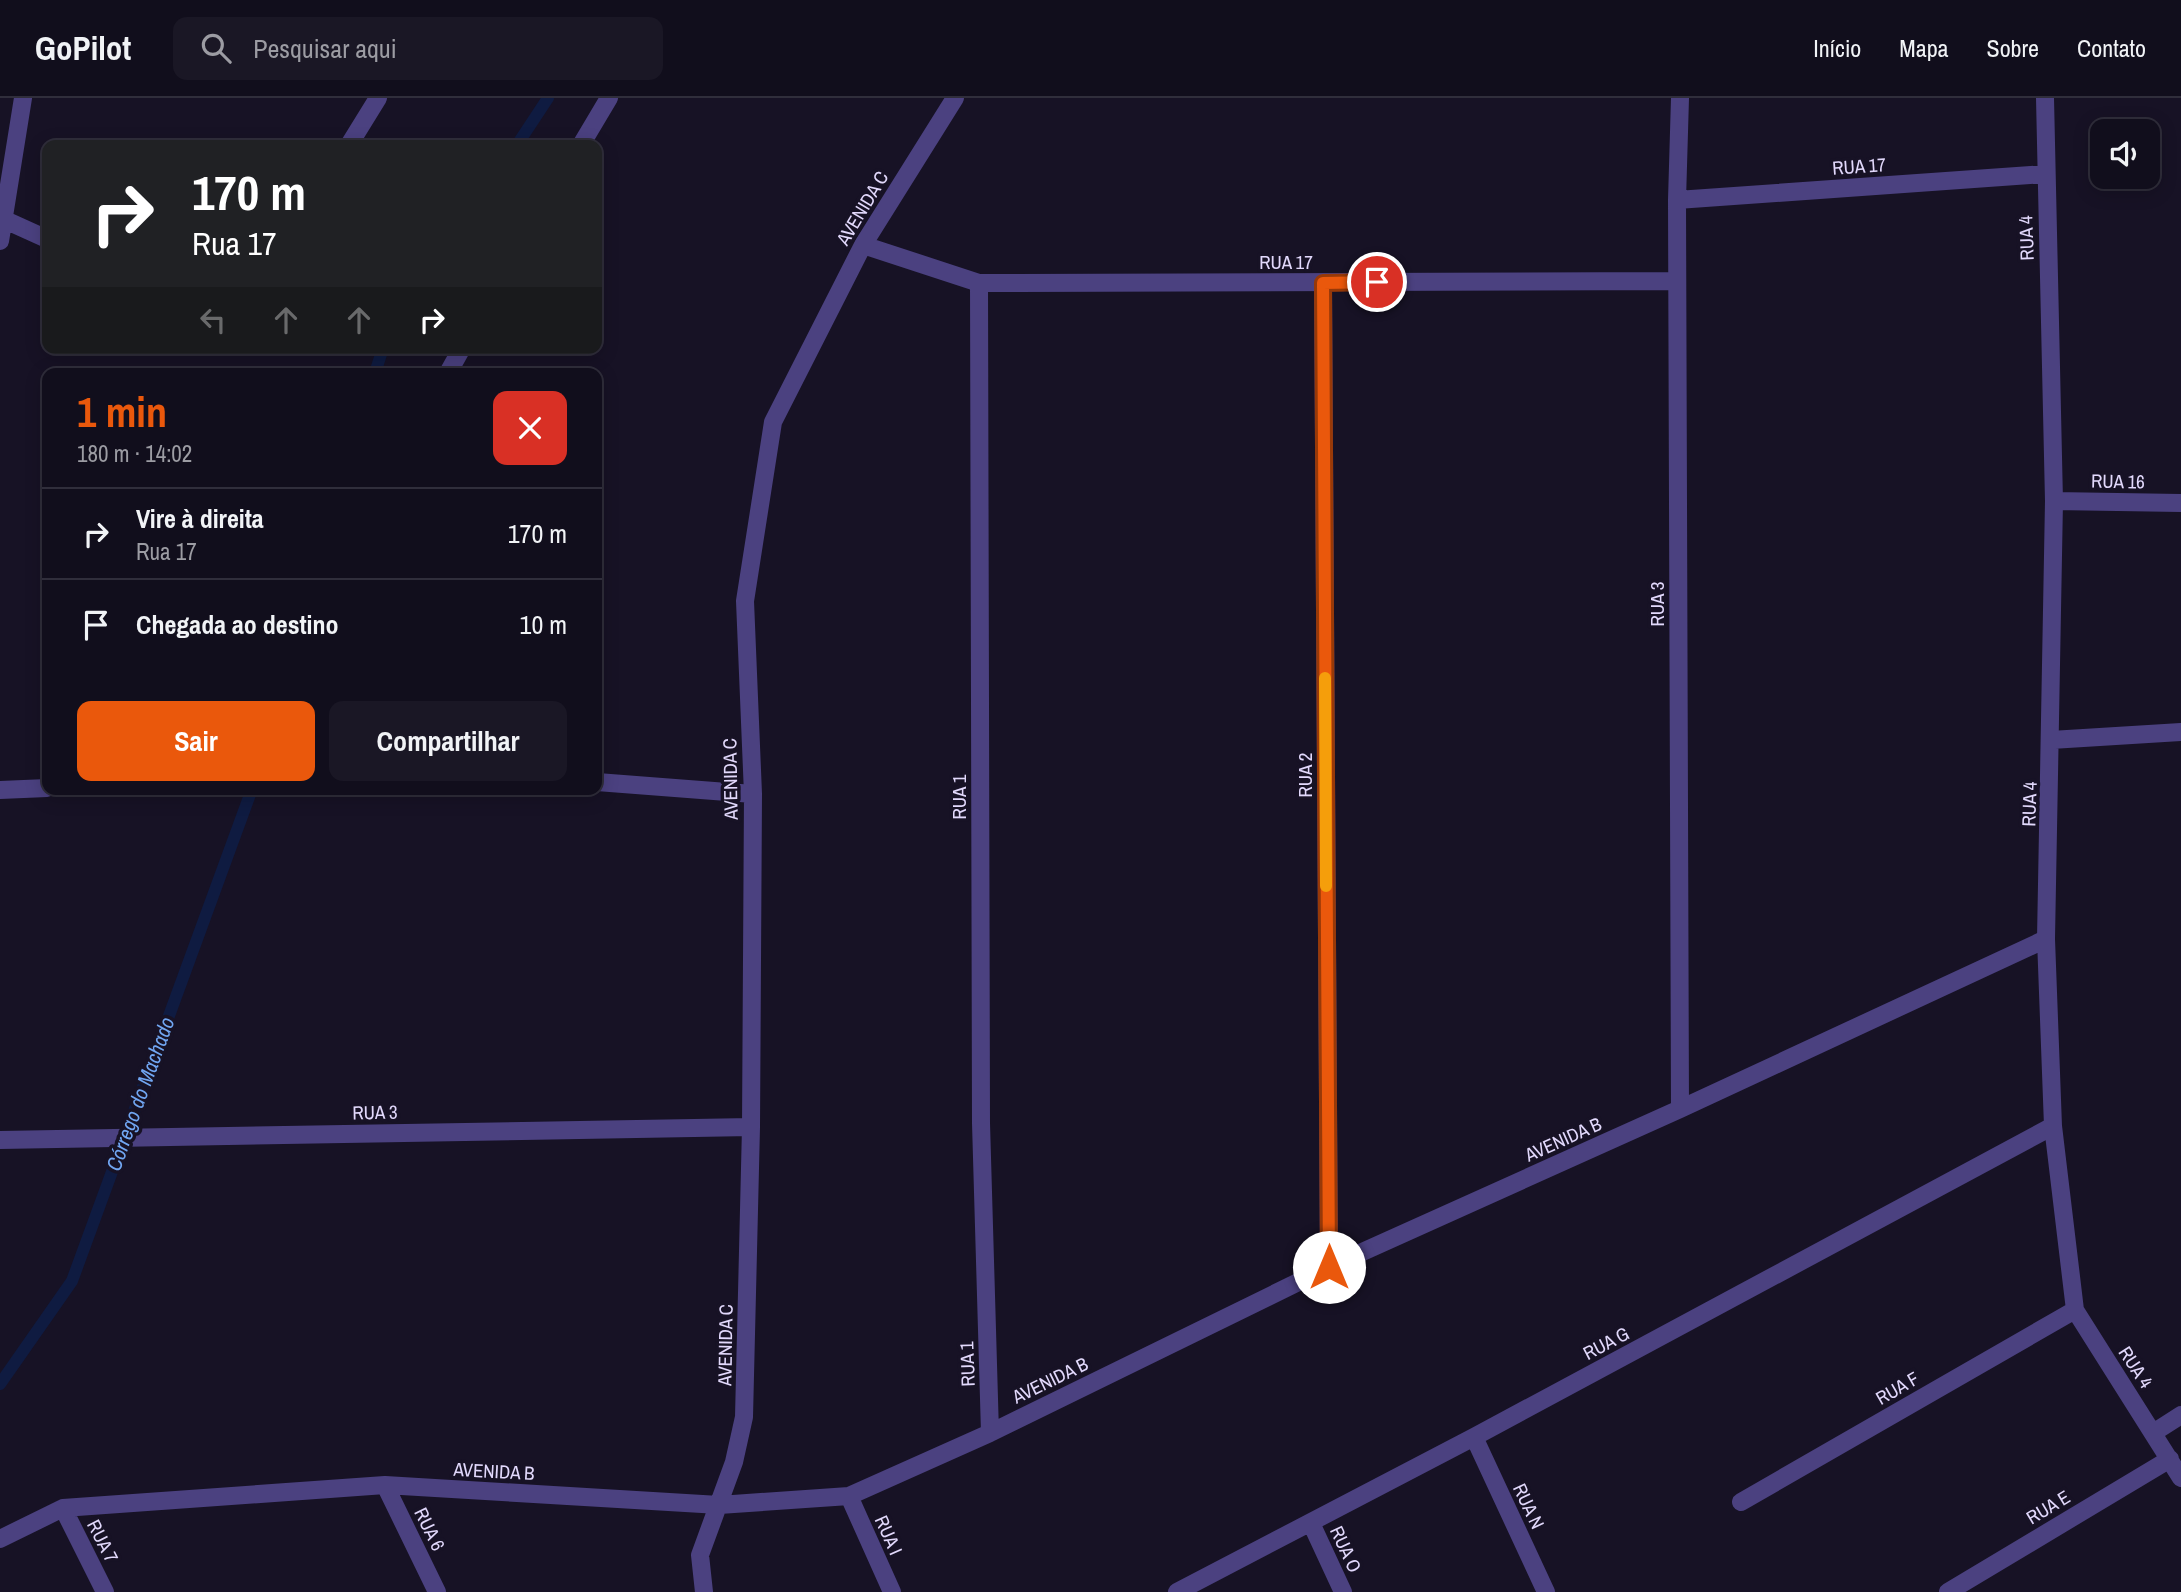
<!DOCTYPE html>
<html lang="pt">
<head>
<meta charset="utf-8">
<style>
	:root { --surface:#110e1c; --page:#1a1725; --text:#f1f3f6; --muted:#9c9ca3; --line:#302e3b; --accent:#ea580c }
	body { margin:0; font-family:"Archivo Narrow",sans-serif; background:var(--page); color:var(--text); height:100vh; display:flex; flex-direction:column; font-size:26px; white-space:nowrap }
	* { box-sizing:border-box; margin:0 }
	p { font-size:23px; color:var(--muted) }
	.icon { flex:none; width:38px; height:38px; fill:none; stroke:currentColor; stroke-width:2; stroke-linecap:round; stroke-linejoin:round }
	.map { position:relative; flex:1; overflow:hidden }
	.panel { position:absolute; left:42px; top:270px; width:560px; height:427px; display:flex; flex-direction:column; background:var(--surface); border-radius:14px; box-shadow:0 4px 18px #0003,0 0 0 2px var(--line) }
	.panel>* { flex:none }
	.guide { position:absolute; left:42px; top:42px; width:560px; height:214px; border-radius:14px; box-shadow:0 4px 18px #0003,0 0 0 2px var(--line); background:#202124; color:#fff; overflow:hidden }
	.tools { position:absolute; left:2090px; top:21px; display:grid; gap:14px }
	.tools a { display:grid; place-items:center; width:70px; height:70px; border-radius:14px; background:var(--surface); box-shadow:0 4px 18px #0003,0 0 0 2px var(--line); font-size:35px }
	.pin { position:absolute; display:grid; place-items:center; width:60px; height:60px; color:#fff; margin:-30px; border:4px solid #fff; border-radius:50%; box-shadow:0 2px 7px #0007 }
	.me { position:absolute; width:77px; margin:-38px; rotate:0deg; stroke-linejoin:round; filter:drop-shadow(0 0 5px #0008) }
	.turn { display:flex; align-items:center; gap:24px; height:147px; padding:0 35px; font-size:32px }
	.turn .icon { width:91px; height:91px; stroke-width:2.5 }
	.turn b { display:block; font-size:49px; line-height:60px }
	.lanes { display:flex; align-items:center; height:66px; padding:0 35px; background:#0003; justify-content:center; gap:35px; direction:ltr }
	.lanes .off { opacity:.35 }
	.round { display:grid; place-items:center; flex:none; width:74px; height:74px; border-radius:14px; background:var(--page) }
	.summary { display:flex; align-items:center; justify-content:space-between; height:119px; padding:0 35px }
	h1 { font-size:42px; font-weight:700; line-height:52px; color:var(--accent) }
	.cta { display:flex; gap:14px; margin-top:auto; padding:14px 35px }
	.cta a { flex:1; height:80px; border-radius:14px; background:var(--accent); color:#fff; font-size:28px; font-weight:700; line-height:80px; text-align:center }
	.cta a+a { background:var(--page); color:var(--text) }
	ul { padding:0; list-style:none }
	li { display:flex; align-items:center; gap:21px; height:91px; padding:0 35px; border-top:2px solid var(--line) }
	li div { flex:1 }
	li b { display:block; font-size:26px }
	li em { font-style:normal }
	header { display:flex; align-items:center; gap:42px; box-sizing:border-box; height:98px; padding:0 35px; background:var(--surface); border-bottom:2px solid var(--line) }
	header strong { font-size:33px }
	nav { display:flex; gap:38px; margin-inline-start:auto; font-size:24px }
	.search { width:490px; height:63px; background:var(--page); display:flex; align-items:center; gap:18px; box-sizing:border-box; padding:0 24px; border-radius:14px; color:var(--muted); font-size:26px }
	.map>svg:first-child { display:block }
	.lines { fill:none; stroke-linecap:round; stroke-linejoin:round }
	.stream { stroke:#0f1b41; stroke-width:12 }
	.minor { stroke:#4b4180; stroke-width:18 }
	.route-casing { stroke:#983908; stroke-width:18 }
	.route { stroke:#ea580c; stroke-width:12 }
	.slow { stroke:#f59e0b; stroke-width:12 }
	.labels { text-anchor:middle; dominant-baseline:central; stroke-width:7; stroke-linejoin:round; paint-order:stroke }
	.street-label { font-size:19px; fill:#e2d9fc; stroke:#171225 }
	.water-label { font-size:21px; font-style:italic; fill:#71a6f2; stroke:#171225 }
</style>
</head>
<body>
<header>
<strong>GoPilot</strong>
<div class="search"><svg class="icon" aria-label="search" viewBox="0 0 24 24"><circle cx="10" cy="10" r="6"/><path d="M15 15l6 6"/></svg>Pesquisar aqui</div>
<nav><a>Início</a><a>Mapa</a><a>Sobre</a><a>Contato</a></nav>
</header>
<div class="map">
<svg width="2181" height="1494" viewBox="0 0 2181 1494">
	<rect width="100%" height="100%" fill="#171225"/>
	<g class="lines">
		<path class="stream" d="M517,47L548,0
			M375,275L383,250
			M0,1286L72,1183L252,691"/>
		<path class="minor" d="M2045,0L2054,403L2046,841L2053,1028L2075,1212L2181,1380
			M349,47L378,0
			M581,47L609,0
			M1677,102L2045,76
			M5,122L47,141
			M0,143L23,0
			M863,147L979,185L1677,183
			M979,185L981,1025L990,1335
			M1323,185L1329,1169
			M448,275L462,250
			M2054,403L2181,405
			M2051,642L2181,634
			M597,684L753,696
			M0,692L47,690
			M1680,1011L1677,102L1680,0
			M0,1042L751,1029
			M2153,1335L2181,1317
			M1474,1339L1546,1494
			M385,1387L437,1494
			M849,1398L892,1494
			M1741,1404L2075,1212
			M63,1410L105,1494
			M1311,1425L1343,1494
			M0,1441L63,1410L385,1387L719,1407L849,1398L990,1335L1329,1169L1680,1011L2046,841
			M704,1494L700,1457L734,1364L744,1319L751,1029L753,696L745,503L773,324L863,147L955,0
			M1177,1494L1474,1339L2053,1028
			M1948,1494L2170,1361"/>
	</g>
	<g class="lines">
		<defs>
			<path id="route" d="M1329,1169L1323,185L1377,184"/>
		</defs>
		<use href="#route" class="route-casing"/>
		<use href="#route" class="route"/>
		<path class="slow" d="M1325,580L1326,788"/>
	</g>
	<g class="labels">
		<g class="street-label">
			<text transform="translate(1859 68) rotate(-4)">RUA 17</text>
			<text transform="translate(862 110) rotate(-59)">AVENIDA C</text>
			<text transform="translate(2026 140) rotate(-92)">RUA 4</text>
			<text x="1286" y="164">RUA 17</text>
			<text transform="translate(2118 383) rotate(1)">RUA 16</text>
			<text transform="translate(1657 506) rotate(-90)">RUA 3</text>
			<text transform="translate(1305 677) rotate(-90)">RUA 2</text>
			<text transform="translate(730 681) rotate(-91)">AVENIDA C</text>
			<text transform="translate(959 699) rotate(-90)">RUA 1</text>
			<text transform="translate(2029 706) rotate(-88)">RUA 4</text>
			<text transform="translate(375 1014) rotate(-1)">RUA 3</text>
			<text transform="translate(1563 1041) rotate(-24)">AVENIDA B</text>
			<text transform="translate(1606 1245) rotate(-28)">RUA G</text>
			<text transform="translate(725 1247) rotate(-89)">AVENIDA C</text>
			<text transform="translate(967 1266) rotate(-92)">RUA 1</text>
			<text transform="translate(2136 1269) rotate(57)">RUA 4</text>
			<text transform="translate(1050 1282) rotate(-26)">AVENIDA B</text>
			<text transform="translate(1897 1290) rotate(-30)">RUA F</text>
			<text transform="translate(494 1373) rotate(3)">AVENIDA B</text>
			<text transform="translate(1529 1408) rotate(65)">RUA N</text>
			<text transform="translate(2048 1409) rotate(-31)">RUA E</text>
			<text transform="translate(430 1431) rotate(64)">RUA 6</text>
			<text transform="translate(889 1437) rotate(66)">RUA I</text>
			<text transform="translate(103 1443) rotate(63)">RUA 7</text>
			<text transform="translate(1346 1451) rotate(65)">RUA O</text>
		</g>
		<g class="water-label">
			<text transform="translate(140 996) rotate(-70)">Córrego do Machado</text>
		</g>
	</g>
</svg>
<div class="tools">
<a><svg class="icon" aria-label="sound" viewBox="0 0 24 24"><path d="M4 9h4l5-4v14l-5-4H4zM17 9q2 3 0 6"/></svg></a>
</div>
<div class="pin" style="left:1377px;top:184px;background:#d93025"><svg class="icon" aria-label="arrive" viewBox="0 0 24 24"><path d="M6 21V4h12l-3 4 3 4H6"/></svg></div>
<svg class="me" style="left:1329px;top:1169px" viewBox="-20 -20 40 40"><circle r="19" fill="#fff"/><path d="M0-13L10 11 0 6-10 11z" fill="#ea580c"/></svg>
<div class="guide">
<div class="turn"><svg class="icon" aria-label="right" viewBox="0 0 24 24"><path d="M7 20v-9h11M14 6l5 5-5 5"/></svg><div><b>170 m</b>Rua 17</div></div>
<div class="lanes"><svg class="icon off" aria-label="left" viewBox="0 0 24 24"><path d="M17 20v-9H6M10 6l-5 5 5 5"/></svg><svg class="icon off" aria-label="ahead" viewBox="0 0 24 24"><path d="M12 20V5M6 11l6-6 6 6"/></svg><svg class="icon off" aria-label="ahead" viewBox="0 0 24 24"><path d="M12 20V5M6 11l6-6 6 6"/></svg><svg class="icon" aria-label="right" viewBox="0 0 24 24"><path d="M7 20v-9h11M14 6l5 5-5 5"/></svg></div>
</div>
<section class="panel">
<div class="summary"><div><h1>1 min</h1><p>180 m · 14:02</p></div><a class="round" style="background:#d93025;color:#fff"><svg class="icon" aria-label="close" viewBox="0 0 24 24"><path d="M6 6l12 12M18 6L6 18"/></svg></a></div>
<ul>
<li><svg class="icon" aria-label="right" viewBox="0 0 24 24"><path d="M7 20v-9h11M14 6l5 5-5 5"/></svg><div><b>Vire à direita</b><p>Rua 17</p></div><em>170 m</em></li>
<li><svg class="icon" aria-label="arrive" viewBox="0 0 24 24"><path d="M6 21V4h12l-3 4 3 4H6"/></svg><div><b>Chegada ao destino</b></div><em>10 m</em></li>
</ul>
<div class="cta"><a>Sair</a><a>Compartilhar</a></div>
</section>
</div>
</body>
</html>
